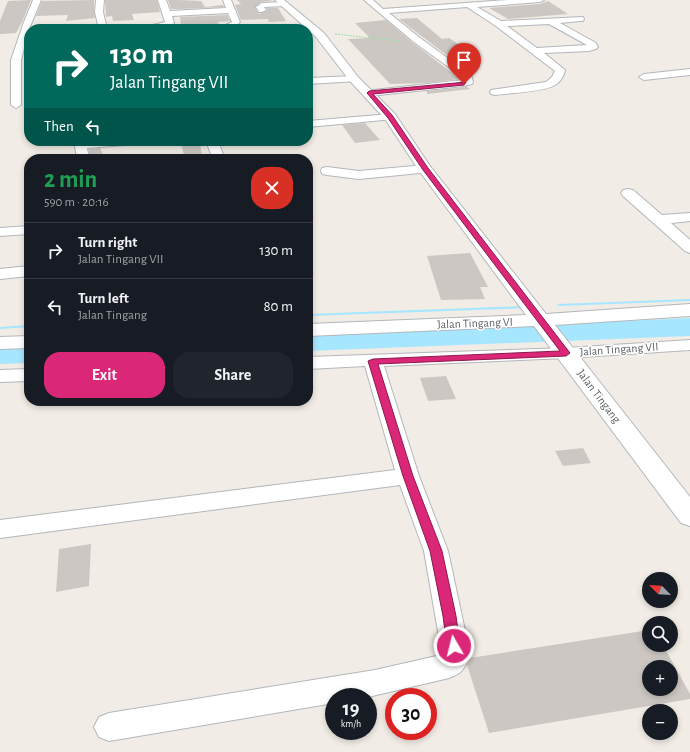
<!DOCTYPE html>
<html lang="en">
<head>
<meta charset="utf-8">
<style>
	:root { --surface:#171b24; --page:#20242c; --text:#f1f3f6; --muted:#9ea1a6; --line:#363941; --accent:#db2777 }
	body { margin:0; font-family:"Alegreya Sans",sans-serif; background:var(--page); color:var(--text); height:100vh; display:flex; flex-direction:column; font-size:15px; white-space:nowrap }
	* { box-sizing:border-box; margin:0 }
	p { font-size:13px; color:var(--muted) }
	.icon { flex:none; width:22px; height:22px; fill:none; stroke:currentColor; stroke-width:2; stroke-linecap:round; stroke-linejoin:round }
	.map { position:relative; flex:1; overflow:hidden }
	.drawer { position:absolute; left:24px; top:154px; width:289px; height:252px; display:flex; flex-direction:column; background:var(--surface); border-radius:16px; box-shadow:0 2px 6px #0003 }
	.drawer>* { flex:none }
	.hud { position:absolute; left:24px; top:24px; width:289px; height:122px; border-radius:16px; box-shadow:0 2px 6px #0003; background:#00695c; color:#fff; overflow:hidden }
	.needle { width:26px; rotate:294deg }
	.fabs { position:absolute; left:642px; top:572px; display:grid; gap:8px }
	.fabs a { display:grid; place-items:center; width:36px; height:36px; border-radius:50%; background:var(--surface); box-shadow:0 2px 6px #0003; font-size:20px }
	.speed { position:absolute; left:325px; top:688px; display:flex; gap:8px; font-size:20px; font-weight:700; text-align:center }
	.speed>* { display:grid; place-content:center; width:52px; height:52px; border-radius:50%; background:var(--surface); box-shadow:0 2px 6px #0003; line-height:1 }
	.speed small { font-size:10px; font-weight:400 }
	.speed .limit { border:6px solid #d22; background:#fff; color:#111 }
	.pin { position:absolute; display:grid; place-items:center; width:34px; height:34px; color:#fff; margin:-41px -17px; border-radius:50% 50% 50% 0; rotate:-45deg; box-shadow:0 0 4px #0007 }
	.pin .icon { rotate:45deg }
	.me { position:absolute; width:44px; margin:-22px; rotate:352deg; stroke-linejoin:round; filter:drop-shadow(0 0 3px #0008) }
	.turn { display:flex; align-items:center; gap:14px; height:84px; padding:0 20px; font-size:18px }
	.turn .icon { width:52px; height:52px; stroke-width:2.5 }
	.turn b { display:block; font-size:28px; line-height:34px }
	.then { display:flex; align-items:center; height:38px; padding:0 20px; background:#0003; gap:8px; font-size:15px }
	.round { display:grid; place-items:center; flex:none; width:42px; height:42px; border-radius:16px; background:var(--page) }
	.summary { display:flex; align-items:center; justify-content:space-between; height:68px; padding:0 20px }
	h1 { font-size:24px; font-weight:700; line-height:30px; color:#1e9e55 }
	.cta { display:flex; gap:8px; margin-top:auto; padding:8px 20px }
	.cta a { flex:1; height:46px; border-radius:16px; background:var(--accent); color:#fff; font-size:16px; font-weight:700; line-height:46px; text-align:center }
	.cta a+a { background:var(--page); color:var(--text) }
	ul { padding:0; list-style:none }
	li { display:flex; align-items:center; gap:12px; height:56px; padding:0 20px; border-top:1px solid var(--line) }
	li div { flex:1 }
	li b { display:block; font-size:15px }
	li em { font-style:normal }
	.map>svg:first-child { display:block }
	.water { fill:#a7e6ff }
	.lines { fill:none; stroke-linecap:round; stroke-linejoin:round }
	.stream { fill:#a7e6ff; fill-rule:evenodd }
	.building { fill:#ccc7c2; fill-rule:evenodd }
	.minor-casing { stroke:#b3b7bb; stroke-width:2 }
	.secondary-casing { stroke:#b2b7bb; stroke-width:2 }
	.path { stroke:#a1dea8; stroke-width:1; stroke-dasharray:2 1; stroke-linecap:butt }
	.minor { fill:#fff; fill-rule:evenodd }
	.secondary { fill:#fff; fill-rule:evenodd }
	.route { fill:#db2777; stroke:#8e194d }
	.labels { text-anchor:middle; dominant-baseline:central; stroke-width:3; stroke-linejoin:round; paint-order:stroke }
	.street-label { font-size:12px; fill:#5d6367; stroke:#fff }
</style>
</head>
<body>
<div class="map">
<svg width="690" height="752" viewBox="0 0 690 752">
	<rect width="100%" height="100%" fill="#f1ece5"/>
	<path class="water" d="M690,318V336L308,351V335Z
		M29,348V363L0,364V349Z"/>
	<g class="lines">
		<path class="stream" d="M690,299V301L559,306L557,305L559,304Z
			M527,306H529V308L308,316V314Z
			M29,325V327L0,329V327Z"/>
	</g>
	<path class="building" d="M31,0L22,22L16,33L0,34V21L8,1Z
		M94,0V12L95,18L66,21L68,15L36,16L42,1Z
		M105,0H157L160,12L132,14L134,20L113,21L112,16L106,17Z
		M168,0H178L179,9H171Z
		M178,0L201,1L205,7L223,5L224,7L179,9Z
		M237,0H274L261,2L255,8L259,14L267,11V8H278L286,21L269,22L268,19L241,20L235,5L241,4Z
		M548,1L568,14L508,19L489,8L540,4Z
		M227,15L230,21L218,22L220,28L185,29L184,26H181L180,17Z
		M417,18L442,39L449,38L470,52L460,53L478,68L465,69L399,19Z
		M386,20L413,43L460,79L426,83L390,84L348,39L370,38L355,23Z
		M467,87L470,89L427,94V91Z
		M365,123L380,140L355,143L342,125Z
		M200,141L202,158L185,159L181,143Z
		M100,148L105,159H90L89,149Z
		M470,253L488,287H480L485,299L441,300L427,256Z
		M446,376L456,399L428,401L420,378Z
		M583,448L591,463L563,466L555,451Z
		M91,544L89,586L56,592L59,549Z
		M649,630V645H663L690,694V699L489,733L467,665L470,658ZM649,667H671V689H649Z"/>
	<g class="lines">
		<defs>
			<path id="minor" d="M33,0H41L29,29L21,60V105L16,108L11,105V60L24,22Z
				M96,0H104L103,12L107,29H99L95,12Z
				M158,0H166L170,11L226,8L223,0H231L240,22L236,27L223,29L221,27L232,22L228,13L172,16L174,23C166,31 154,29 144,29L145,27L165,22Z
				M364,0H373L383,9L507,0H544L540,2L477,7L501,21L583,17L584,19L583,21H580L560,23L596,43L598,47L596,49L589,51L544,53L565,70C564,76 560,82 555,85C544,92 509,93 495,95L491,94L490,92L491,90L546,82L552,77L555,71L496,26L467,7L389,13L420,38L464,70L471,75L473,82L472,84L464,86L369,96L365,95L364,93L365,91L463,80L458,74L414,42ZM549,24L587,45L537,48L507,26Z
				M282,2H285V6L264,7L266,10L262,12H259L256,7L262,3Z
				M690,69V75L644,80L639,77L644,74Z
				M354,76L359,79L358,81L308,84V78Z
				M390,114L396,117L394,119L308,127V121Z
				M87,141H130L128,144L124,145L87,148L89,159H77L75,146L79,142Z
				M206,141H218L224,157L223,159H213Z
				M425,165L430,166L431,169L430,172L359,179L327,175L322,174L321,171L322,168L327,167L359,171Z
				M628,189L633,190L662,215L690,213V221L671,223L690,240V253L685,251L623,196L621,193L623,190Z
				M29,226V234L0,236V228Z
				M29,266V276L0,279V269Z
				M690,340V350L566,358L384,366L419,476L448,551L470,654C465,668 463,673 449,678L368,697H334V703L109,741L99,737L94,727L99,717L109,713L375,670L441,655L442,654L424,551L400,485L0,538V520L395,470L365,366L308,369V357L566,348Z
				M29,369V381L0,382V370Z"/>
			<path id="secondary" d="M275,0H284L324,33L358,77L395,114L430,166L546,314L690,304V316L555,325L690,497V526L681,523L534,326L308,336V324L526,315L420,172L385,119L350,81L316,37Z
				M29,336V348L0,349V337Z"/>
		</defs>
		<use href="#minor" class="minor-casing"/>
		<use href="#secondary" class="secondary-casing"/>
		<path class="path" d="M335,34L399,41"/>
		<use href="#minor" class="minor"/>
		<use href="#secondary" class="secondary"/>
	</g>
	<path class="route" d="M466,82L464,85L373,94L392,115L428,168L570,353L566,356L378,364L413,476L442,551L456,616L460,646L458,650L454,652L449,650L447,646L443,616L430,551L403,476L368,361L373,359L560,351L423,170L388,118L367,93L369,91Z"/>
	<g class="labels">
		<g class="street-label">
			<text transform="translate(475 323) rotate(-2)">Jalan Tingang VI</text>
			<text transform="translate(619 349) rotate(-4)">Jalan Tingang VII</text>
			<text transform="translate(599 396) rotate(53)">Jalan Tingang</text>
		</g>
	</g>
</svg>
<div class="fabs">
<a><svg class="needle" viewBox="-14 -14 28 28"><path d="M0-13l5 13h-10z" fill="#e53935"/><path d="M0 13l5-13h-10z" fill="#9ea1a6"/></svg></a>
<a><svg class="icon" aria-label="search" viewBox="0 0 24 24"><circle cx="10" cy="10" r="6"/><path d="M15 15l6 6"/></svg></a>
<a>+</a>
<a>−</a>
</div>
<div class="speed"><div>19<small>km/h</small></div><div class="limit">30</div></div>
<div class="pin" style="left:464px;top:84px;background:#d93025"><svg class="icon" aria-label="arrive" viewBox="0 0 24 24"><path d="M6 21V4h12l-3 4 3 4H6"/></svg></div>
<svg class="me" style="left:454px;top:646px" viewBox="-20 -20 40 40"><circle r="17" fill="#db2777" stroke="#fff" stroke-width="3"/><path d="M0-11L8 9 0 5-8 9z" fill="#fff"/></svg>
<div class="hud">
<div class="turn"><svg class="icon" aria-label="right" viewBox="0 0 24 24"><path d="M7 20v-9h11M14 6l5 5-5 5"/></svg><div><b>130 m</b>Jalan Tingang VII</div></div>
<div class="then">Then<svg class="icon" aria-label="left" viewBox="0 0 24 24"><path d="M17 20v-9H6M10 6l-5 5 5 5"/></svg></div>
</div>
<section class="drawer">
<div class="summary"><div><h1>2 min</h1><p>590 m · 20:16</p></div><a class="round" style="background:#d93025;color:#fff"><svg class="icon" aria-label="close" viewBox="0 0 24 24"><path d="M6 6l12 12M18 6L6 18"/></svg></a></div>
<ul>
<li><svg class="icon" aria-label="right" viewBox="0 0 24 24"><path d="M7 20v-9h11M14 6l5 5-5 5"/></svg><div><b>Turn right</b><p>Jalan Tingang VII</p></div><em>130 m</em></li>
<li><svg class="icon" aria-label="left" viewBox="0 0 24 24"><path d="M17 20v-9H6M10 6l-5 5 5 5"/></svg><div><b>Turn left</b><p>Jalan Tingang</p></div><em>80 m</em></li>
</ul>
<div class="cta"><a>Exit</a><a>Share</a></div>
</section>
</div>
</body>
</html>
